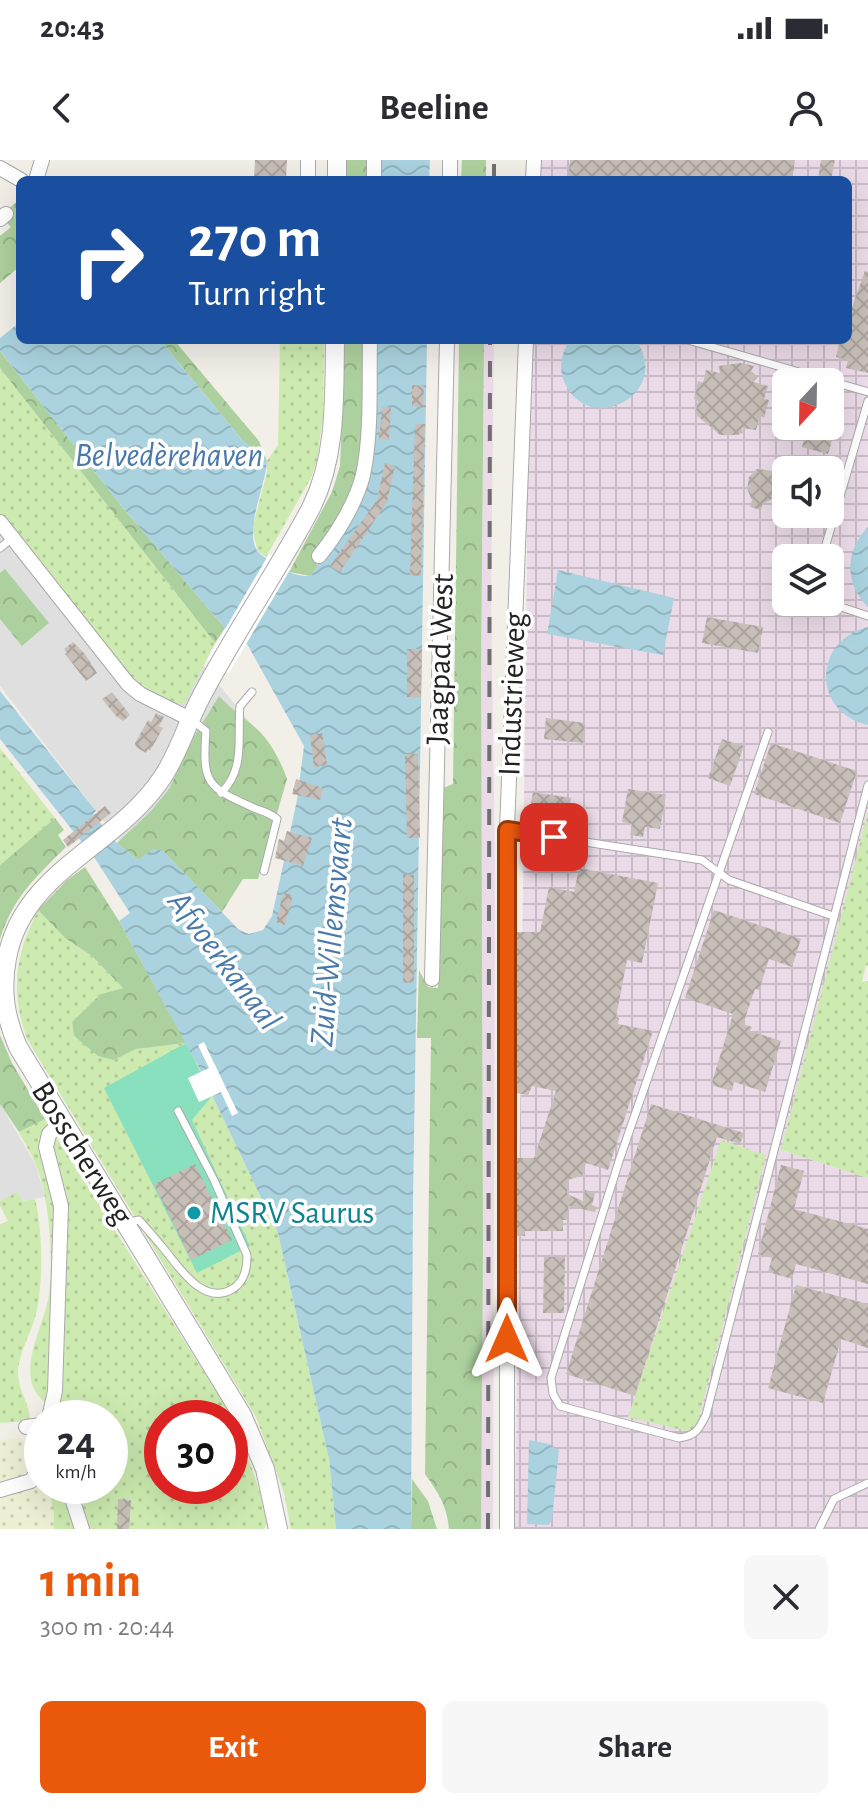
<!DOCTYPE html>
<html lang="en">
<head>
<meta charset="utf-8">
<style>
	:root { --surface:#fff; --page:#f7f7f7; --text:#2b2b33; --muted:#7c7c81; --accent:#ea580c }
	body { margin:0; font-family:"Alegreya Sans",sans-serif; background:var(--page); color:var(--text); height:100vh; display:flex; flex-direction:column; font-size:30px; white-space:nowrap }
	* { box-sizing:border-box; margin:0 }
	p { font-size:26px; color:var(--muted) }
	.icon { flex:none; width:44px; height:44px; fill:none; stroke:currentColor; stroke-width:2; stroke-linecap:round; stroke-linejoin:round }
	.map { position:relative; height:1369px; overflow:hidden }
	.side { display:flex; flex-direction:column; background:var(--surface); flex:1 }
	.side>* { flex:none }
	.top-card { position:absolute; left:16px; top:16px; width:836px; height:168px; border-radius:12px; box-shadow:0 8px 32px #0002; background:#1a4fa0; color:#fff; overflow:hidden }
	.needle { width:52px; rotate:202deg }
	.controls { position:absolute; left:772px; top:208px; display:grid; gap:16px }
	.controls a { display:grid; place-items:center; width:72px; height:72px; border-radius:12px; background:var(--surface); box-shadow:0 8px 32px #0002; font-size:40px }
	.speed { position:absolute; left:24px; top:1240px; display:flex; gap:16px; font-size:40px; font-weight:700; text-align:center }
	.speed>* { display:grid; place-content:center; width:104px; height:104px; border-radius:50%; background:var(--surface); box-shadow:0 8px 32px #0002; line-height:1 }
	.speed small { font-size:20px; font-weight:400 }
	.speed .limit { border:12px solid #d22; background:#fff; color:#111 }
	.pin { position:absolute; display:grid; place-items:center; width:68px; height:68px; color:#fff; margin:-34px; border-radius:16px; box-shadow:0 4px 12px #0006 }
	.me { position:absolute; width:88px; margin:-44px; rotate:0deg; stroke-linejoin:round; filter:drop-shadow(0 0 6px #0008) }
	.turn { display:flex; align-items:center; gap:28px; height:168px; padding:0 40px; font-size:36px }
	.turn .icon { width:104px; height:104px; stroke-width:2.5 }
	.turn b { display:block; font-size:56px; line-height:68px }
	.round { display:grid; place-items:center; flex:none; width:84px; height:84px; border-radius:12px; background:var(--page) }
	.head { display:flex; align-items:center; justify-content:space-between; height:136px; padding:0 40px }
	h1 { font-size:48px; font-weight:600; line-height:60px; color:var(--accent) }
	.cta { display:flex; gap:16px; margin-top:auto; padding:16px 40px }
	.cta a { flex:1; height:92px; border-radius:12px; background:var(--accent); color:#fff; font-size:32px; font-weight:600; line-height:92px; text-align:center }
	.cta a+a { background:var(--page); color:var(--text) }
	.status { display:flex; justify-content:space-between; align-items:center; height:56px; padding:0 40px; background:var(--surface); direction:ltr }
	.status svg { height:22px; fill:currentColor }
	header { display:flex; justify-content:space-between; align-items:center; height:104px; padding:0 40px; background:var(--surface); font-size:36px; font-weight:600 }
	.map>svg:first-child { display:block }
	.residential { fill:#e0dfdf }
	.industrial { fill:url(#industrial-grid); fill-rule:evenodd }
	.railway { fill:#ebdbe8 }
	.farmland { fill:url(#farmland-dots) }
	.grass { fill:url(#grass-dots); fill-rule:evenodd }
	.forest { fill:url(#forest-crowns) }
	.pitch { fill:#88e0be }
	.water { fill:url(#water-waves) }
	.pier { fill:#fff }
	.building { fill:url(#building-cross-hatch) }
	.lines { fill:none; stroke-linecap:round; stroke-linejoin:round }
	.service-casing { stroke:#a9a9a9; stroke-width:9 }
	.minor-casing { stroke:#a9a9a9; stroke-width:16 }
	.tertiary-casing { stroke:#a9a9a9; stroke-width:20 }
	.service { stroke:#fff; stroke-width:7 }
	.minor { stroke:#fff; stroke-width:14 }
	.tertiary { stroke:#fff; stroke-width:18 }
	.rail { stroke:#707070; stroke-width:4; stroke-dasharray:16 16; stroke-linecap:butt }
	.route-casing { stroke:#983908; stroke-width:20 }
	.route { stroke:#ea580c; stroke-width:14 }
	.culture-dot { fill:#0f9aa8; stroke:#fff; stroke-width:3 }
	.labels { text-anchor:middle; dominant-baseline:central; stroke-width:7; stroke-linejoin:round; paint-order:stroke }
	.street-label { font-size:32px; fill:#222; stroke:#fff }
	.culture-label { font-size:32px; fill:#0d838f; stroke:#fff; text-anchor:start }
	.water-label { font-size:34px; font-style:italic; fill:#4a7aab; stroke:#fff }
</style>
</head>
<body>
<div class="status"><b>20:43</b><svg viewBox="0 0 49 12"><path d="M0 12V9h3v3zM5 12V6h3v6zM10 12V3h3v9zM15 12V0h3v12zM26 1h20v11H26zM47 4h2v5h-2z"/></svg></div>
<header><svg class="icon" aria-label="back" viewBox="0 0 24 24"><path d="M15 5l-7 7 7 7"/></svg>Beeline<svg class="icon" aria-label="person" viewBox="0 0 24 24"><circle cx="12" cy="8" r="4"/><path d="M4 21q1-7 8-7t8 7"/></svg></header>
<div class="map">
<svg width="868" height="1369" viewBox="0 0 868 1369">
	<defs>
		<pattern id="industrial-grid" width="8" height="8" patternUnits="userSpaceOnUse" patternTransform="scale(2)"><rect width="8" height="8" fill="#ebdbe8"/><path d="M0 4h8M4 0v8" fill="none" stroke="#c9bcc7"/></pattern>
		<pattern id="farmland-dots" width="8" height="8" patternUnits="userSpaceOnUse" patternTransform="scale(2)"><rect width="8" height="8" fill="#eef0d5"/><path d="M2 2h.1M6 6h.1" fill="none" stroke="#ccceb7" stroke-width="1.8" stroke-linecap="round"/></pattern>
		<pattern id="grass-dots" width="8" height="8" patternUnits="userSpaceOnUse" patternTransform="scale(2)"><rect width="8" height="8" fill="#cdebb0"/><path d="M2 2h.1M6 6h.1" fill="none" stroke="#b0c997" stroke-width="1.8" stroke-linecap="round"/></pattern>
		<pattern id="forest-crowns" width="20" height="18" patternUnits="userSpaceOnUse" patternTransform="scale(2)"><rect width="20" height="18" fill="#add19e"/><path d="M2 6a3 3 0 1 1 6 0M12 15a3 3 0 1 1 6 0" fill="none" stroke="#95b388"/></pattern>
		<pattern id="water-waves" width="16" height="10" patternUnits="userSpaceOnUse" patternTransform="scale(2)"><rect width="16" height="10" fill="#aad3df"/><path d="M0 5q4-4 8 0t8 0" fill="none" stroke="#92b5bf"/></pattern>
		<pattern id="building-cross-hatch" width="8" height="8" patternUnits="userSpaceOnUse" patternTransform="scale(2)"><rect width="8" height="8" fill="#c7bfb8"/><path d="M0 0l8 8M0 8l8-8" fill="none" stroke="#aba49e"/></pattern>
	</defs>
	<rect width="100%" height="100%" fill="#f2efe9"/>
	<path class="residential" d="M0,259L274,592L217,749L120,682L0,526Z
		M0,944L36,1005L45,1037L22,1041L18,1033L0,1041Z"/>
	<path class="industrial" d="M527,0H868V764L781,990L868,1018V1369H515L527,397L526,180H848V20H526ZM786,222H830V266H786ZM786,310H830V354H786ZM786,398H830V442H786Z"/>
	<path class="railway" d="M484,180H494L491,438L495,699L493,1369H481V515Z"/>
	<path class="farmland" d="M20,1277L42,1300V1326H49L54,1354V1369H0V1280Z"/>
	<path class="grass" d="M280,180H324L323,257L317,300L312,316L266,397L258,392L252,369L267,312V301L278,285Z
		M0,208L215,483L185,543H168L133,519L0,360Z
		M0,588L55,658L0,705Z
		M868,652V806L866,805L862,822L868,821V1018L781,990Z
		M38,750L65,778L92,796L123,828L101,834L72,862L74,877L114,900L136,889L186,883L198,906L278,1073L329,1299L336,1369H291L284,1333L256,1257L27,879C10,831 15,795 38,750Z
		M45,959L224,1244C243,1283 259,1321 267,1364L264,1369H54V1354L49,1326H110V1258H58C51,1245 37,1240 32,1224C24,1197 45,1162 49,1134C54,1101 49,1036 36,1005C32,994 24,983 19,972ZM162,1258H230V1326H162Z
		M721,980L766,995L695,1273L628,1257Z
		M18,1032L22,1041L35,1039C43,1070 44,1130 34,1161C28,1179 18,1195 18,1214C18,1230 30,1244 30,1261L0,1263V1064L8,1061L0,1046V1041Z"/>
	<path class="forest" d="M346,0H370V20H346Z
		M462,0H486V20H461Z
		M20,39V106L0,123V76L11,67L5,61L6,51Z
		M160,180H174L259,281L267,301L243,281Z
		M345,180H368L361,311L318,400L317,408L310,416L289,412L332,332L340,306Z
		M459,180H484L481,515L483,1095L481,1369H449C447,1346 438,1332 425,1314L431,878H417L419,810L428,827L438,828L440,629L453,624Z
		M0,191L124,349L225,468L215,483L0,208Z
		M5,409L49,463L22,486L0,459V413Z
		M219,536C231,549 245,558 258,570C271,582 281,602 287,619L258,719H243L222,752L162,690L138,700L117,683L151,651L169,629L195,575Z
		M55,658L64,670L58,675L66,687C36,717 13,737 0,779V705Z
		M85,707L119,761L186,883L136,889L114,900L98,896L74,876L72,862L101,834L123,828L92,796L65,778L38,750L67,720Z
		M0,875L12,903L45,959L19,972L0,944Z
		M412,1319L428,1341L437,1369H411Z"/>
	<path class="pitch" d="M186,883L212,936L192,960L250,1086L197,1113L104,928Z"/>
	<path class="water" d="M378,0H430L429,20H377Z
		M20,162V180H160L243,281L267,301C266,325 242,374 259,393C263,397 270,400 275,403C286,411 296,417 310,416L317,408L318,400L355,340L373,180H427L413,1040L411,1369H336L329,1299L278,1073L198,906L119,761L130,753L96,700L0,579V531L96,651L93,654L117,683L138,700L153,689L162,690L239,770L249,774L263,770L272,756L297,640L304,586L247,484L225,468L124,349L0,191V178Z
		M570,180H636C674,235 587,278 564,221C558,207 562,192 570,180Z
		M868,367V447C844,424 845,390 868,367Z
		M558,410L674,438L663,495L547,474Z
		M868,467V565C812,552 812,481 868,467Z
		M529,1280L549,1284L559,1290L552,1359L549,1365L527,1364Z"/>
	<path class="pier" d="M269,394L291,408L229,513L207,500Z
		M204,882L238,953L232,956L221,932L199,942L188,918L209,908L198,885Z"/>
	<path class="building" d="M255,0H287L286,20H254Z
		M570,0H795L792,20H568Z
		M821,0H835L831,20H818Z
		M865,111L868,112V213L846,208L848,200L836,197L840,180H848V159Z
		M740,203L754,206L751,211L758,217L753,222L768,226L764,239L769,240L764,258L760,256L756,270L742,268L743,273L737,275H720L695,254L698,241L694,239L698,221L703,223L706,210L720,213L719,206Z
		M412,225L424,226L423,247L412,246Z
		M830,239L843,243L828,294L802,287L808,266H830Z
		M382,247H391L389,280L379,279Z
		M415,264H425L421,416L410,415Z
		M385,303L395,306L387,342L340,412L330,406L377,340Z
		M757,309L774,311L778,315L781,325L778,335L762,345L761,350L750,347L752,340L747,329L749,317Z
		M707,457L763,467L758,493L702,483Z
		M73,482L85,494L97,513L86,521L65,494L67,493L64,489Z
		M407,489H422L421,537H407Z
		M112,532L130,555L123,561L116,556L102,539Z
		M156,553L164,557L159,566L163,568L150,591L148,589L146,593L136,587L135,583L148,560L151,562Z
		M546,558L585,563L583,583L544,579Z
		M322,573L327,605L314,607L310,575Z
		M722,579L744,586L730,626L708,618Z
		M771,583L857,611L840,663L754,634Z
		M405,594H418L420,678H407Z
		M296,619L323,628L320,640L292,634Z
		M628,629L666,635L660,669L645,667L643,677L630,675L632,664L622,662Z
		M533,632L571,638L566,666L528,659Z
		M105,646L111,653L68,687L63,680Z
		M287,671L312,678L303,706L275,698L279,679L284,681Z
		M579,708L658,723L642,803L627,800L616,857L619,858L618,864L653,871L608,1010L586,1003L582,1016L567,1020V1034L583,1041L585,1030L595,1033L592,1045L597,1047L595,1052L568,1046V1060H563V1071H525V1076H517V998H534L556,931L532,926L528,935L517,933V772H540L549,727L574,732Z
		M403,714L414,715V822L403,823Z
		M283,733L293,735L285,765L276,762Z
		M714,750L801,779L792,807L769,799L759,830L755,829L743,864L752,867L750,871L781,881L765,932L734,922L732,931L711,925L733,854L685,838Z
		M651,944L744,973L740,984L717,977L635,1236L566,1214Z
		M195,1004L232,1080L191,1100L154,1024Z
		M781,1005L804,1011L794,1049L868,1069V1124L796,1104L792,1119L768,1112L772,1098L758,1094Z
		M544,1097H565L564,1153H543Z
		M796,1125L868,1144V1188L841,1179L823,1243L768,1228Z
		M118,1339L131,1340L129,1369H117Z"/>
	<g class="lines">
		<defs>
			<path id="service" d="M688,180L868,232
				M0,388L11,379
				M822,398L868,241
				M826,442L868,456
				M192,560L206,571C202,624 207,627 254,648C262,651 270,653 277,659L264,711
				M768,572L620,998L551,1218L553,1234L560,1246L679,1278C696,1276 699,1269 706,1255L868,625
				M221,633C246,609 237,577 240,546L252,532
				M507,670L702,700L729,720L833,756
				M128,1062L139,1060C147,1069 156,1079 164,1089C179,1107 204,1148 234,1128C245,1120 247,1108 247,1095L214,1020L178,951
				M819,1369L834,1339L868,1323"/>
			<path id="minor" d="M0,8L21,20
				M36,20L42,0
				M308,20V0
				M374,20V0
				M450,20V0
				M533,20L534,0
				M0,59L6,54
				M0,362L128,524L140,534L190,559
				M319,396C337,374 356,343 363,315C372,272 369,224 370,180
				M432,819L447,180
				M49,1258L55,1231L61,1046L46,987L49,974L62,962
				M26,1267L42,1265
				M68,1326L82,1369
				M0,1330L31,1321L42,1305
				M507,1369V670L526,180"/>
			<path id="tertiary" d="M337,20V0
				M278,1369L265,1309L242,1255L18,887C5,857 1,830 7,798C23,711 117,686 162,618C179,593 187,563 201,537C235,472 277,412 311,348C337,296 334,237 335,180"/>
		</defs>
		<use href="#service" class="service-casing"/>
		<use href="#minor" class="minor-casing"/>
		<use href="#tertiary" class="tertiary-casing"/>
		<use href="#service" class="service"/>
		<use href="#minor" class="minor"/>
		<use href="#tertiary" class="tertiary"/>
		<path class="rail" d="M494,20V0
			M488,1369L490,180"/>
	</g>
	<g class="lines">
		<defs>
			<path id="route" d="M507,1179V670L554,677"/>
		</defs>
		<use href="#route" class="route-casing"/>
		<use href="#route" class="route"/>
	</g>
	<circle class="culture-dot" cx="194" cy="1053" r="8"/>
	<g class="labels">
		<g class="street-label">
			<text transform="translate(440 499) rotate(-88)">Jaagpad West</text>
			<text transform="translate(512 534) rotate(-88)">Industrieweg</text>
			<text transform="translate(82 993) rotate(58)">Bosscherweg</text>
		</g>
		<g class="culture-label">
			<text x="210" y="1053">MSRV Saurus</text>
		</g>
		<g class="water-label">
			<text x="169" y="296">Belvedèrehaven</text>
			<text transform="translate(332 772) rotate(-85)">Zuid-Willemsvaart</text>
			<text transform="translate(224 801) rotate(53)">Afvoerkanaal</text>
		</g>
	</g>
</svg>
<div class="controls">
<a><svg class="needle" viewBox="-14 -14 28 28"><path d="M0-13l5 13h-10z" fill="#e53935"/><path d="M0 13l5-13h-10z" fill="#7c7c81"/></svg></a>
<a><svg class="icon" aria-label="sound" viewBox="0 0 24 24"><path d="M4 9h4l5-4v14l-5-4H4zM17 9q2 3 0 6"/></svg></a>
<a><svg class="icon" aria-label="layers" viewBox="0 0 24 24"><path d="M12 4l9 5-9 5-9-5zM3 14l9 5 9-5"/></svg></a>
</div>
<div class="speed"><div>24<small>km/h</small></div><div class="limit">30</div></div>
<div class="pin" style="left:554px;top:677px;background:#d93025"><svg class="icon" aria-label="arrive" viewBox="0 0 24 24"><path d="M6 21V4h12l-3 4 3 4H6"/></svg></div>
<svg class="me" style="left:507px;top:1179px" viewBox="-20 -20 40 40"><path d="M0-17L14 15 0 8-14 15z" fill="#ea580c" stroke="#fff" stroke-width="4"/></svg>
<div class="top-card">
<div class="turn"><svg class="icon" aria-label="right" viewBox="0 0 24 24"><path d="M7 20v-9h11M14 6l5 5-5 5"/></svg><div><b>270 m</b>Turn right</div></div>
</div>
</div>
<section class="side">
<div class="head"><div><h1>1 min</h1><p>300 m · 20:44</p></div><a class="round"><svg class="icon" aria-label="close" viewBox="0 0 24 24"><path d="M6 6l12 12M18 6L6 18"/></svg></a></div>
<div class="cta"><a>Exit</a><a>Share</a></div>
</section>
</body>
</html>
